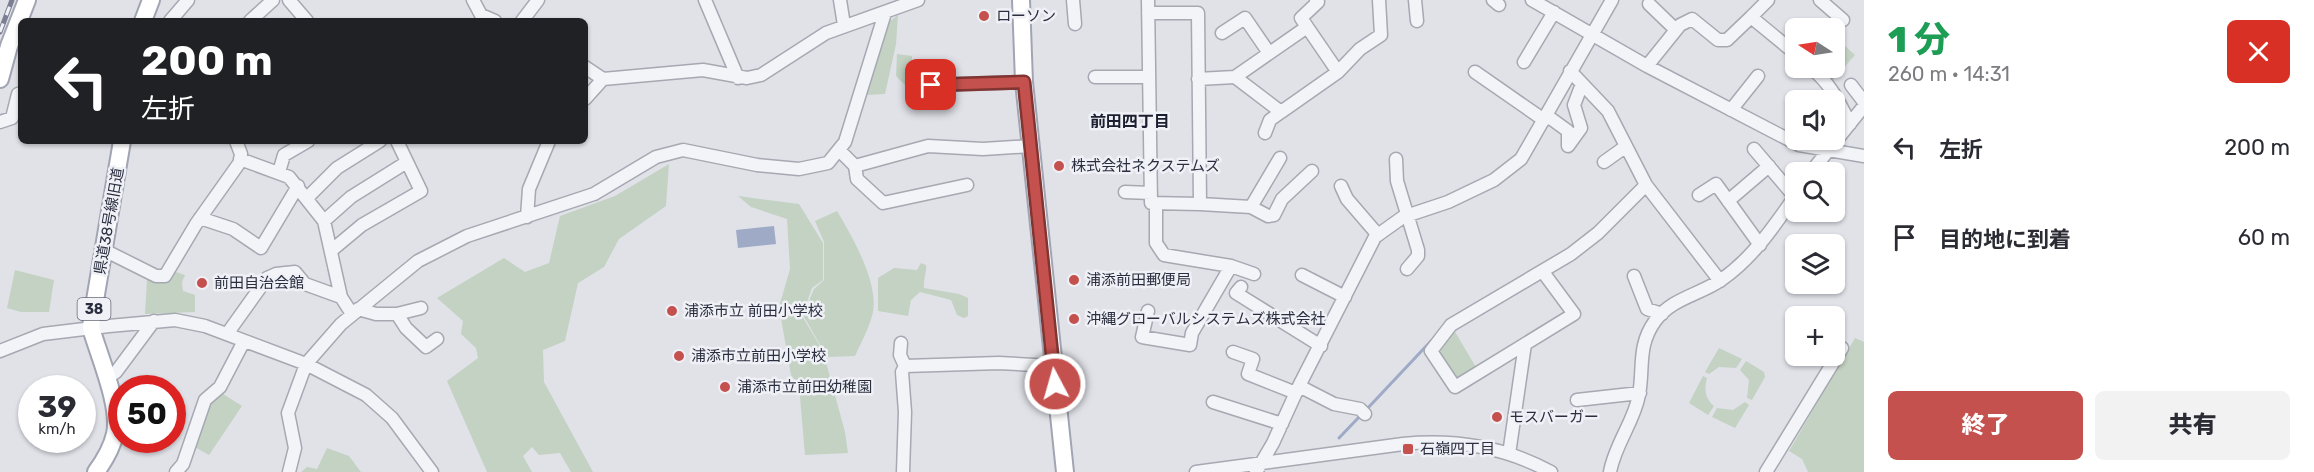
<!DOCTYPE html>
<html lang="ja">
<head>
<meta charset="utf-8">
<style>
	:root { --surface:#fff; --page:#f2f2f3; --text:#2b2b33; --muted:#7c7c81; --accent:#c5514e }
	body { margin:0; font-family:Rubik,"Noto Sans JP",sans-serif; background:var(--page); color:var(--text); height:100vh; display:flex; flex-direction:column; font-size:22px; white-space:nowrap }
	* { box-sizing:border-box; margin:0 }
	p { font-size:20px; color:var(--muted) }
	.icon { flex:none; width:33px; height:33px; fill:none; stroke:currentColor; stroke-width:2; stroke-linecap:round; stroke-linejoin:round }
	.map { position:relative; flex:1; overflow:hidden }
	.sheet { display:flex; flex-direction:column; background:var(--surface); width:450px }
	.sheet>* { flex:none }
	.top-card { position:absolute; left:18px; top:18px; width:570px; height:126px; border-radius:9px; box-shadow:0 2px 4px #0004; background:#202124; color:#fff; overflow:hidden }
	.needle { width:39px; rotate:282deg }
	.controls { position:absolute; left:1785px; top:18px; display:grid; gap:12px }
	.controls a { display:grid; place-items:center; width:60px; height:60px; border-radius:9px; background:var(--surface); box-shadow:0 2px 4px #0004; font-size:30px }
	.speed { position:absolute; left:18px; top:375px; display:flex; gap:12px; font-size:30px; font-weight:700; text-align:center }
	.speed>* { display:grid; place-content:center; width:78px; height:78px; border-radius:50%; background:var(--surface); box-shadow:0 2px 4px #0004; line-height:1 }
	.speed small { font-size:15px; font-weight:400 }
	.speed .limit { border:9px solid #d22; background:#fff; color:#111 }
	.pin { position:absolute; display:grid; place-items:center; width:51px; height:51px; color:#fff; margin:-26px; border-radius:12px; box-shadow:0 3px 9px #0006 }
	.me { position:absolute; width:66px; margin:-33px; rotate:354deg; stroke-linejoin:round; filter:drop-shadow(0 0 4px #0008) }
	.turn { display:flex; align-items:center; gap:21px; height:126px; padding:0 24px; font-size:27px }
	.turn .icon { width:78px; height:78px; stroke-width:2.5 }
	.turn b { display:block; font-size:42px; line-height:51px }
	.round { display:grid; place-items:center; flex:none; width:63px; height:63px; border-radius:9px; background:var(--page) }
	.summary { display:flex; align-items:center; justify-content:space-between; height:102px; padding:0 24px }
	h1 { font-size:36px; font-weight:800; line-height:45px; color:#1e9e55 }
	.button { display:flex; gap:12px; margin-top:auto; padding:12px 24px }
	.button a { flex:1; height:69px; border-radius:9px; background:var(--accent); color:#fff; font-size:24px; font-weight:800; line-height:69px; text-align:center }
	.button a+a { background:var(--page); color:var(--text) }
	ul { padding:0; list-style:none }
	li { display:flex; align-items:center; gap:18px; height:90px; padding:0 24px }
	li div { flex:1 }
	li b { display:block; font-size:22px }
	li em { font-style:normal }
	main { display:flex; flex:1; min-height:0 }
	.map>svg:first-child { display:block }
	.green { fill:#c3d2c2 }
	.water { fill:#9eaac6 }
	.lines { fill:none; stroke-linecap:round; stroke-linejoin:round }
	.stream { stroke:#9eaac6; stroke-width:3 }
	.minor-casing { stroke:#a6a8b2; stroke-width:15 }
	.major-casing { stroke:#a1a5b3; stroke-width:20 }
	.minor { stroke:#f3f4f7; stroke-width:12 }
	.major { stroke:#fff; stroke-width:16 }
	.rail-casing { stroke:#7b7f91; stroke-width:5 }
	.rail { stroke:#f0f1f6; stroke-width:3; stroke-dasharray:9; stroke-linecap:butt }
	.route-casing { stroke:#803533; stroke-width:15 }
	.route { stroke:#c5514e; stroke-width:10 }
	.poi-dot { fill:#c5514e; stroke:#f0f1f6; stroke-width:2 }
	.labels { text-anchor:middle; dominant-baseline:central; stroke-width:5; stroke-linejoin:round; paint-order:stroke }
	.shield { fill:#f0f1f6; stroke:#656876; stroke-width:1.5 }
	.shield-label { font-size:14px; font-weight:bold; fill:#2a2e3f }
	.poi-label { font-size:15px; fill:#2a2e3f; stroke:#f0f1f6; text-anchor:start }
	.street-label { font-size:15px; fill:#2a2e3f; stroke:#f0f1f6 }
	.neighbourhood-label { font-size:16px; font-weight:bold; fill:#1c1f30; stroke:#f0f1f6 }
</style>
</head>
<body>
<main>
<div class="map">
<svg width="1864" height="472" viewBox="0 0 1864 472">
	<rect width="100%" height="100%" fill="#e0e2e8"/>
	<path class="green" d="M898,15L896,44L885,94L867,95L889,22Z
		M1835,37L1855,55L1831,82L1817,68H1834Z
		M897,54L912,56V94H907L905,85L896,76Z
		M669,164L666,206L619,239L604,267L578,283L565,341L543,350L544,382L593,472H571L560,453L539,455L532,447L523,456L532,472H487L447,381L478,358L476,348L461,334L463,321L437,298L504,258L525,272L549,263L560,216L615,196Z
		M738,196L799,204L823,243V280L812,288L802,316L823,351L845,432L848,453L805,455L799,385L791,375L779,307L790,269L787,219L751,207Z
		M837,211C852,236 881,286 872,316C868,330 861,343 855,356L827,357L803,315L814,289L824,280V242L815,221Z
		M921,263L926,265C927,273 923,279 924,288L959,294L968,298V316L964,318L957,315L951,300L920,292L911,300L908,316L878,311V278L894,268L917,270Z
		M15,270L54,280L49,312H21L7,308Z
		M176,272L185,275L182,282L183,291L195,295V312L145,314L147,280L168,281Z
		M1454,330L1477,369L1459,381L1454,380L1438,352Z
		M1855,338L1864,342V472H1808L1802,459L1789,451Z
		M1719,348L1742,359L1736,368L1719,367L1709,374L1705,372Z
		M1746,361L1764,372L1765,377L1752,400L1747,398L1749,380L1740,370Z
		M1703,376L1707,378C1704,390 1705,398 1714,406L1708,415L1689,403Z
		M220,392L242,406L209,455L193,446L208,400Z
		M1745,402L1749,405L1735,428L1712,417L1717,408L1733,410Z
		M327,448L349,456L361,472H301L307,467L317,469Z"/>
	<path class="water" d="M774,226L776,244L738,248L736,230Z"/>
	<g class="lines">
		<path class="stream" d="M1366,410L1431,341
			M1339,438L1361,415"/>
		<defs>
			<path id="minor" d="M289,0L307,21
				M473,0L481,15L495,21
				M705,0L738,78
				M840,0L844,25
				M1073,0L1075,24
				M1148,0L1151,203L1200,204L1198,13H1148
				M1316,0L1318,2L1301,18L1338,72
				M1415,0L1417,21
				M1493,0L1499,5
				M1532,0L1647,66L1799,145L1864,156
				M1768,0L1751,17L1796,54
				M1820,0L1843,20
				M1649,4L1676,30
				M170,21L188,0
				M250,21L273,0
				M522,21L538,0
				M1222,33L1245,18L1269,53
				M1524,62L1554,12
				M1647,66L1680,25L1692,19L1718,40H1727L1751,17
				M585,67L603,79L703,70L747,78L761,75L826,33L918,0
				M1811,68C1831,84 1839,102 1850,124
				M1570,71L1608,111L1646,185L1720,281
				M1475,72L1544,120
				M1095,77H1149
				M1235,77L1307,27
				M1198,79L1235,77L1281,112L1338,72L1360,49L1381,35L1379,0
				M931,85L1024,82
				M1851,85L1864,102
				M585,99L603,79
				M1731,110L1758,76
				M1546,115L1568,131V146L1581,128L1574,105L1582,84
				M0,122L12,118L18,94L21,93
				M1265,133L1270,120L1281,112
				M1754,149L1794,196
				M840,151L855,166L857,179L883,203L967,185
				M240,159L289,177L324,221L341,297L352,314
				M1396,159L1397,181L1418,250V256L1407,269
				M1604,162L1625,147
				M855,166L928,146L983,149L1031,146
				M279,172L284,155L308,141
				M1811,172L1864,106
				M1341,186L1347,199L1378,235
				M1125,192L1151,193
				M1699,195L1716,184L1760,245
				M307,198L337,168L380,141
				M1728,201L1769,166
				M1200,204L1251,207L1268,216L1274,215L1282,199L1312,171
				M1251,207L1280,158
				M527,217L529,189L549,141
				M200,218L233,229L261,248L298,186
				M324,221L351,197L407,162
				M104,250L156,276H165L196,224L240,162L241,154L236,141
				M332,250L362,225L421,191L397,141
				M1231,266L1254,274
				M1543,272L1574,314L1455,387L1431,351L1451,325L1571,254L1598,233L1646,185
				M1302,275L1345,297
				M1634,276L1647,309L1662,314
				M1241,287L1236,293L1321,346
				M358,309L376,314H397L406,328L426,347L437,339
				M1148,311L1142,337L1190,345L1192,333L1231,266L1164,255L1156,243V203
				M397,314L421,308
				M227,334L267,278L276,274L295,272L305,284L341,297
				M901,343L900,355L905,366L902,372L905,412L903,472
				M0,351L43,334L109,326L175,320L205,326L306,364L366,395L392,418L432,472
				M1233,352L1253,359L1248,374L1296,393
				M905,366L999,363L1053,366
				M106,378L116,372L154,321
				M1299,386L1334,404L1360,409L1365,414
				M1577,400L1640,393
				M1213,402L1282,424
				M1509,454L1525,344
				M176,472L183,464L205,400L220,387L244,341
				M289,472L295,448L288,413L306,364L341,324L418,261L467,236L594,194L656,157L683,150L757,165L799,169L828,163L845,142L885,13
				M1196,472L1403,444C1455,439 1505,447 1551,472
				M1256,472L1273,443L1299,386L1375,237L1403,217L1448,202L1494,180L1521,159L1612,0
				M1610,472C1615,444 1634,422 1639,395C1644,368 1637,346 1655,321C1672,298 1699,295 1721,280C1753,258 1774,226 1796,195
				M1766,472L1842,348"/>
			<path id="major" d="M1021,0L1024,82L1065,472
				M143,21L151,0
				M0,79L9,46L27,0
				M96,472C104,461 112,447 115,434C121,406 99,356 91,328L92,318L122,141"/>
		</defs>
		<use href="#minor" class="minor-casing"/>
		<use href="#major" class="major-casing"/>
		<use href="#minor" class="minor"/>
		<use href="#major" class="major"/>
		<defs>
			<path id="rail" d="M0,32L12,0"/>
		</defs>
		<use href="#rail" class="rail-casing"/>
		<use href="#rail" class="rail"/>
	</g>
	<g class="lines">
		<defs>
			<path id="route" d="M931,85L1024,82L1055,384"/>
		</defs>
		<use href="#route" class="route-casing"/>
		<use href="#route" class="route"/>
	</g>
	<g class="poi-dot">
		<circle cx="984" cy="16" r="6"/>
		<circle cx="1059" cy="166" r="6"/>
		<circle cx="1074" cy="280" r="6"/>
		<circle cx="202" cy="283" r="6"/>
		<circle cx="672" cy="311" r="6"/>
		<circle cx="1074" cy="319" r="6"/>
		<circle cx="679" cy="356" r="6"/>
		<circle cx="725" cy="387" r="6"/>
		<circle cx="1497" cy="417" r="6"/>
		<rect x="1402" y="443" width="12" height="12" rx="3"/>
	</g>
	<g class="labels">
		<rect class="shield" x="77.5" y="298" width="33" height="22" rx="4.5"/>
		<g class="shield-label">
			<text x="94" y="309">38</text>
		</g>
		<g class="poi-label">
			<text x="996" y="16">ローソン</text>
			<text x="1071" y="166">株式会社ネクステムズ</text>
			<text x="1086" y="280">浦添前田郵便局</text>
			<text x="214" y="283">前田自治会館</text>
			<text x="684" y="311">浦添市立 前田小学校</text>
			<text x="1086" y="319">沖縄グローバルシステムズ株式会社</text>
			<text x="691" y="356">浦添市立前田小学校</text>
			<text x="737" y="387">浦添市立前田幼稚園</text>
			<text x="1509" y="417">モスバーガー</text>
			<text x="1420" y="449">石嶺四丁目</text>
		</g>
		<g class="street-label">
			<text transform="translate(109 221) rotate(-80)">県道38号線旧道</text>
		</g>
		<g class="neighbourhood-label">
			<text x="1130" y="121">前田四丁目</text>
		</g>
	</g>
</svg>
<div class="controls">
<a><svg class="needle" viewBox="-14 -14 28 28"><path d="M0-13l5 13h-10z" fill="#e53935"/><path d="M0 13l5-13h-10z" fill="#7c7c81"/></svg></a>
<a><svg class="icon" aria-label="sound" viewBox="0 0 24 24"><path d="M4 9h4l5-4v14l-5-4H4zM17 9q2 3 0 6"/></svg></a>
<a><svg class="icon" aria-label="search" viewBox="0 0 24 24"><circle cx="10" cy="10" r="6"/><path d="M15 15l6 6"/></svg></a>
<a><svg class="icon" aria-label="layers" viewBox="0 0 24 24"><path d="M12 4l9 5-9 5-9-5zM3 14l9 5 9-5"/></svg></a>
<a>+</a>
</div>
<div class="speed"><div>39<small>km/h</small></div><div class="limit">50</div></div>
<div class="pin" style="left:931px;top:85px;background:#d93025"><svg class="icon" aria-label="arrive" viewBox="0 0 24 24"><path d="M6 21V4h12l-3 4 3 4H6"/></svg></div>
<svg class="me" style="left:1055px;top:384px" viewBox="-20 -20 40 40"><circle r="17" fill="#c5514e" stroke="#fff" stroke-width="3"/><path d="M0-11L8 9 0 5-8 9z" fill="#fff"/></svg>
<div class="top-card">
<div class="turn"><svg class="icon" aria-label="left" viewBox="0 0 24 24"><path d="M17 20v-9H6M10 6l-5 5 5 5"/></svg><div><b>200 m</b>左折</div></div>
</div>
</div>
<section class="sheet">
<div class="summary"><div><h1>1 分</h1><p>260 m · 14:31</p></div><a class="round" style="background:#d93025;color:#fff"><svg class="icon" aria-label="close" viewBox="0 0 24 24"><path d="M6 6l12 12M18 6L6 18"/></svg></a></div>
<ul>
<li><svg class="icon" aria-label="left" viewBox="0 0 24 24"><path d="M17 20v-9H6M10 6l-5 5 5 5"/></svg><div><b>左折</b></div><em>200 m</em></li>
<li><svg class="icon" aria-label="arrive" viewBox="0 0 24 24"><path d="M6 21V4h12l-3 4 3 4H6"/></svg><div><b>目的地に到着</b></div><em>60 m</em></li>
</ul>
<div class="button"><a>終了</a><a>共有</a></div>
</section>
</main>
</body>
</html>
